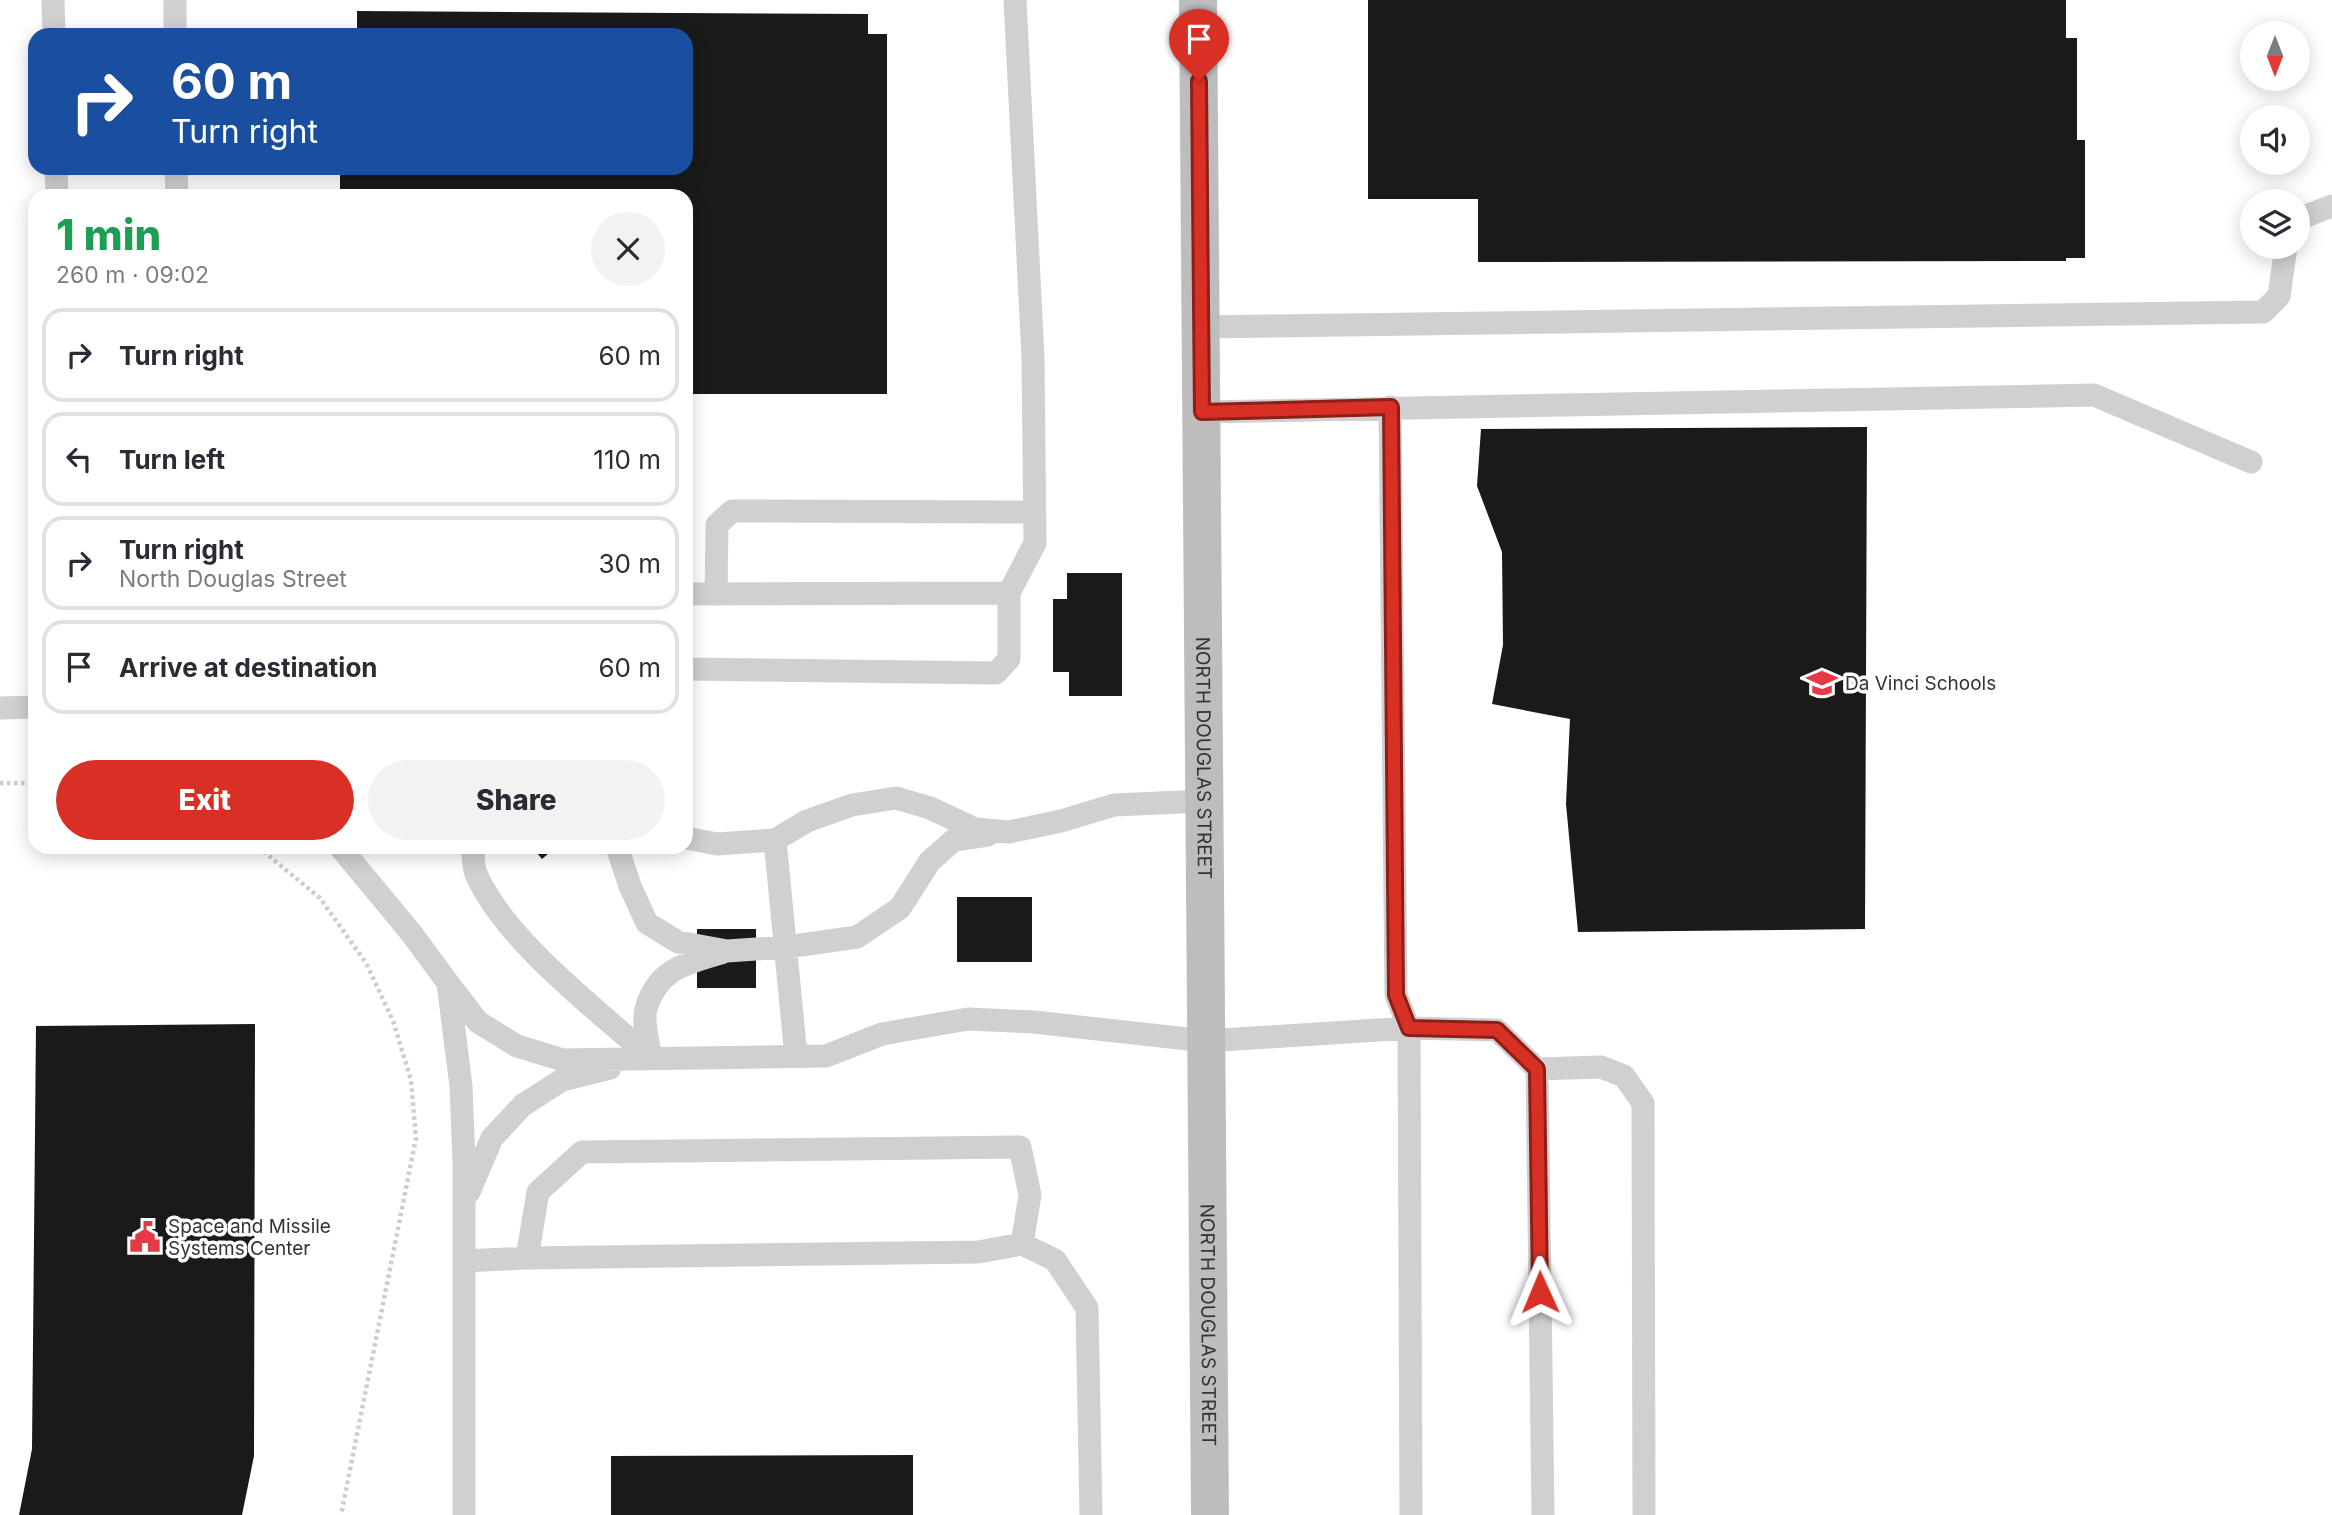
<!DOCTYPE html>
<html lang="en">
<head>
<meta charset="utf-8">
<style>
	:root { --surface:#fff; --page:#f2f2f3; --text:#2b2b33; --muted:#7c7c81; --line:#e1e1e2; --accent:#d93025 }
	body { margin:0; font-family:Inter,sans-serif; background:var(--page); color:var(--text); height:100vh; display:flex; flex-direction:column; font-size:26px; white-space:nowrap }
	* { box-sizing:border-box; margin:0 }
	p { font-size:23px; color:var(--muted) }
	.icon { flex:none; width:38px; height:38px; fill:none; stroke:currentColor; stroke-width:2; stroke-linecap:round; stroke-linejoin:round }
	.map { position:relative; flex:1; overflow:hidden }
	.side { position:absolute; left:28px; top:189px; width:665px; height:665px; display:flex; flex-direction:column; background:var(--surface); border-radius:21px; box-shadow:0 4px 18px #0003 }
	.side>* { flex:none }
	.hud { position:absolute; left:28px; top:28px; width:665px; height:147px; border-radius:21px; box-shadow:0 4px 18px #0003; background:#1a4fa0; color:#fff; overflow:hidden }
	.needle { width:46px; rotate:180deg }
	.controls { position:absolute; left:2240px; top:21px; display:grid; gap:14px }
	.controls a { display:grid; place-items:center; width:70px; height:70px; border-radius:50%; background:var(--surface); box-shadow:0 4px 18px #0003; font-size:35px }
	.pin { position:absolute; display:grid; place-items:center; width:60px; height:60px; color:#fff; margin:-72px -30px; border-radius:50% 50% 50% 0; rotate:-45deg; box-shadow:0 0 7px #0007 }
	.pin .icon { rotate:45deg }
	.me { position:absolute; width:77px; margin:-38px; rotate:359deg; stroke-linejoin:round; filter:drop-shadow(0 0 5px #0008) }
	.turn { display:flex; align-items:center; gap:24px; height:147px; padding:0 28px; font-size:32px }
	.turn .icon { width:91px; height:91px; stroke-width:2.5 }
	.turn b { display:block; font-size:49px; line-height:60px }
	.round { display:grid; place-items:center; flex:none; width:74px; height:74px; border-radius:37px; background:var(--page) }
	.overview { display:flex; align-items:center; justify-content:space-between; height:119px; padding:0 28px }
	h1 { font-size:42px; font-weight:800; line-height:52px; color:#1e9e55 }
	.button { display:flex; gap:14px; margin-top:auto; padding:14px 28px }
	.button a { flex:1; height:80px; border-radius:42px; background:var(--accent); color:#fff; font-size:28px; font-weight:800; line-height:80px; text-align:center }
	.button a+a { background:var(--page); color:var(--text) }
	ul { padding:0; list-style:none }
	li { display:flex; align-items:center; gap:21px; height:94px; margin:0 14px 10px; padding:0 14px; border:4px solid var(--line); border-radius:21px }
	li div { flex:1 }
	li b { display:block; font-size:26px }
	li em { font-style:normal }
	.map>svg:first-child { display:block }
	.building { fill:#1a1a1a }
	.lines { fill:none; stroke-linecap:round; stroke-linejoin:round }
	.path { stroke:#cdcdcd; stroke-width:4.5; stroke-dasharray:3.5 3.5; stroke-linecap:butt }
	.service { stroke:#d0d0d0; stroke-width:23 }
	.secondary { stroke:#bdbdbd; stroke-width:38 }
	.route-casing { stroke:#8d1f18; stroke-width:18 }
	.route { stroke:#d93025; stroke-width:12 }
	.labels { text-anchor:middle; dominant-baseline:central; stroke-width:7; stroke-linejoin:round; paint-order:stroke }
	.poi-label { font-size:19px; fill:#333; stroke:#fff; text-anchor:start }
	.street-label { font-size:19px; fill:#333; stroke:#fff }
</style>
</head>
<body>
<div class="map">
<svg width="2332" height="1515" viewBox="0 0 2332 1515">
	<rect width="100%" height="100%" fill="#fff"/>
	<path class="building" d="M1368,0H2066V38H2077V140H2085V258H2066V261L1478,262V199H1368Z
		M357,11L868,14V34H887V394H686V196H340V168H686V35H357Z
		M1867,427L1865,929L1578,932L1566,804L1570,719L1492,704L1503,645L1502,552L1477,486L1481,429Z
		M1067,573H1122V696H1069V672H1053V599H1067Z
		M532,847H556L542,859Z
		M957,897H1032V962H957Z
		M697,929H756V988H697Z
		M255,1024L254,1456L242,1515H19L32,1449L36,1026Z
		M913,1455V1515H611V1456Z"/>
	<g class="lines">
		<path class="path" d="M0,783H35
			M258,847L320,898L366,963L393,1021L411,1080L416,1138L341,1515"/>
		<path class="service" d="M53,0L54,35
			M175,0V35
			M56,168L57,196
			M176,168L177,196
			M2298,219L2332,206
			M1201,327L2263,312L2279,296L2286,247
			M1390,407L1396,995L1409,1028L1411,1515
			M1202,412L2094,395L2251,462
			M686,594L1009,593L1035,543L1033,357L1015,0
			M716,594L717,525L732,511L1034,512
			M686,669L996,673L1009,659V593
			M0,708L35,707
			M686,838L717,844L775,840L807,821L852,805L896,798L930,808L975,829L1009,832L1061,821L1114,805L1204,801
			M775,840L796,1056
			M340,847L412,934L448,983L461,1086L464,1163V1515
			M473,847C473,856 473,866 476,874C505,940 596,1009 651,1058
			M617,847L630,886L647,923L678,942L727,951L787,947L857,937L900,908L930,861L954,840L988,835
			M448,983L478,1022L517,1046L563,1060L826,1056L882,1034L968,1019L1034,1022L1206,1041L1409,1028L1497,1030L1537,1069L1543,1515
			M651,1058C649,1044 642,1022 646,1009C657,969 687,963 721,953
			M1537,1069L1601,1067L1624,1076L1643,1103L1644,1515
			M469,1192L492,1138L523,1105L562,1080L610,1068
			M1022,1244L1055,1260L1087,1308L1091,1515
			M464,1261L527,1258L978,1252L1022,1244L1030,1195L1020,1147L582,1152L538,1192L527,1258"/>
		<path class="secondary" id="s1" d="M1198,0L1210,1515"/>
	</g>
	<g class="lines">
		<defs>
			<path id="route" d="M1199,81L1202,412L1391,407L1396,995L1409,1028L1497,1030L1537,1069L1540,1292"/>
		</defs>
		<use href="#route" class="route-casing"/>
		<use href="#route" class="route"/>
	</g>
	<defs>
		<symbol id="school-bare" viewBox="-9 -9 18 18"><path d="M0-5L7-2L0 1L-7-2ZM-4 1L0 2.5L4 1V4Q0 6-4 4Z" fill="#e63946" stroke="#fff" stroke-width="2.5" paint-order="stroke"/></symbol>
		<symbol id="civic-bare" viewBox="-9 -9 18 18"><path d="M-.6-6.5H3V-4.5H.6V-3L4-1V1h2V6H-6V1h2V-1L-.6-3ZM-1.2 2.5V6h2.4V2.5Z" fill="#e63946" stroke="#fff" stroke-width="2.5" paint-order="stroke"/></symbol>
	</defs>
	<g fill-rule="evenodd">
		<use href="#school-bare" x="1800" y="661" width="44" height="44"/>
		<use href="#civic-bare" x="123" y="1215" width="44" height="44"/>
	</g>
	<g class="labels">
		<g class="poi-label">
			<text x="1845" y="683">Da Vinci Schools</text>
			<text x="168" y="1226">Space and Missile<tspan x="168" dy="22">Systems Center</tspan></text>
		</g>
		<g class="street-label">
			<text stroke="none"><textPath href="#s1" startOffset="758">NORTH DOUGLAS STREET</textPath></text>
			<text stroke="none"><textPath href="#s1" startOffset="1325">NORTH DOUGLAS STREET</textPath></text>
		</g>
	</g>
</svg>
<div class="controls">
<a><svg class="needle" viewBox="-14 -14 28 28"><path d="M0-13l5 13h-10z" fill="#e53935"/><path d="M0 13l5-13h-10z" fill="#7c7c81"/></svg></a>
<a><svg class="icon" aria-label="sound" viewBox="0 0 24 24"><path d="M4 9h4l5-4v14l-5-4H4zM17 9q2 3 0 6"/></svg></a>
<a><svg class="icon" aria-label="layers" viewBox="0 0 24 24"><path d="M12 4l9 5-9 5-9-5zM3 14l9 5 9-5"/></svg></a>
</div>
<div class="pin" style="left:1199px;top:81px;background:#d93025"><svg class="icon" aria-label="arrive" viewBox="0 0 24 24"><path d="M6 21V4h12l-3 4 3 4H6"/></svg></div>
<svg class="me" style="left:1540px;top:1292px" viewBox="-20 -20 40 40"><path d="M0-17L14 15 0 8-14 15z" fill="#d93025" stroke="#fff" stroke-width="4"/></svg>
<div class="hud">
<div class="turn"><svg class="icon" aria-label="right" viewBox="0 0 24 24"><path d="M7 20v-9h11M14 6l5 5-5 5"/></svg><div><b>60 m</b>Turn right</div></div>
</div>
<section class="side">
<div class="overview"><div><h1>1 min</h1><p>260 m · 09:02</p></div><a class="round"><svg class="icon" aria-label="close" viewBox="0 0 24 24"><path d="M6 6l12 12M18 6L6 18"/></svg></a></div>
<ul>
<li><svg class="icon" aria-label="right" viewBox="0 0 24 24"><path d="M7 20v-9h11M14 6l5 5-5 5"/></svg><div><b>Turn right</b></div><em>60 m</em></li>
<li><svg class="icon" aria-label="left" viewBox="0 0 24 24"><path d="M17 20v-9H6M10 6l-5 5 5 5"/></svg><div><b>Turn left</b></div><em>110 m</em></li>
<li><svg class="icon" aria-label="right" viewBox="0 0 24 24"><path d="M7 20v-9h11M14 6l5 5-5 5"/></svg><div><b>Turn right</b><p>North Douglas Street</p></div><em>30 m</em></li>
<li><svg class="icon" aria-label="arrive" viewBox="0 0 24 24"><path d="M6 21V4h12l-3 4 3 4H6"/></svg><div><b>Arrive at destination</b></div><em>60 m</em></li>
</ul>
<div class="button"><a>Exit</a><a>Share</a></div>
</section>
</div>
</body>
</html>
